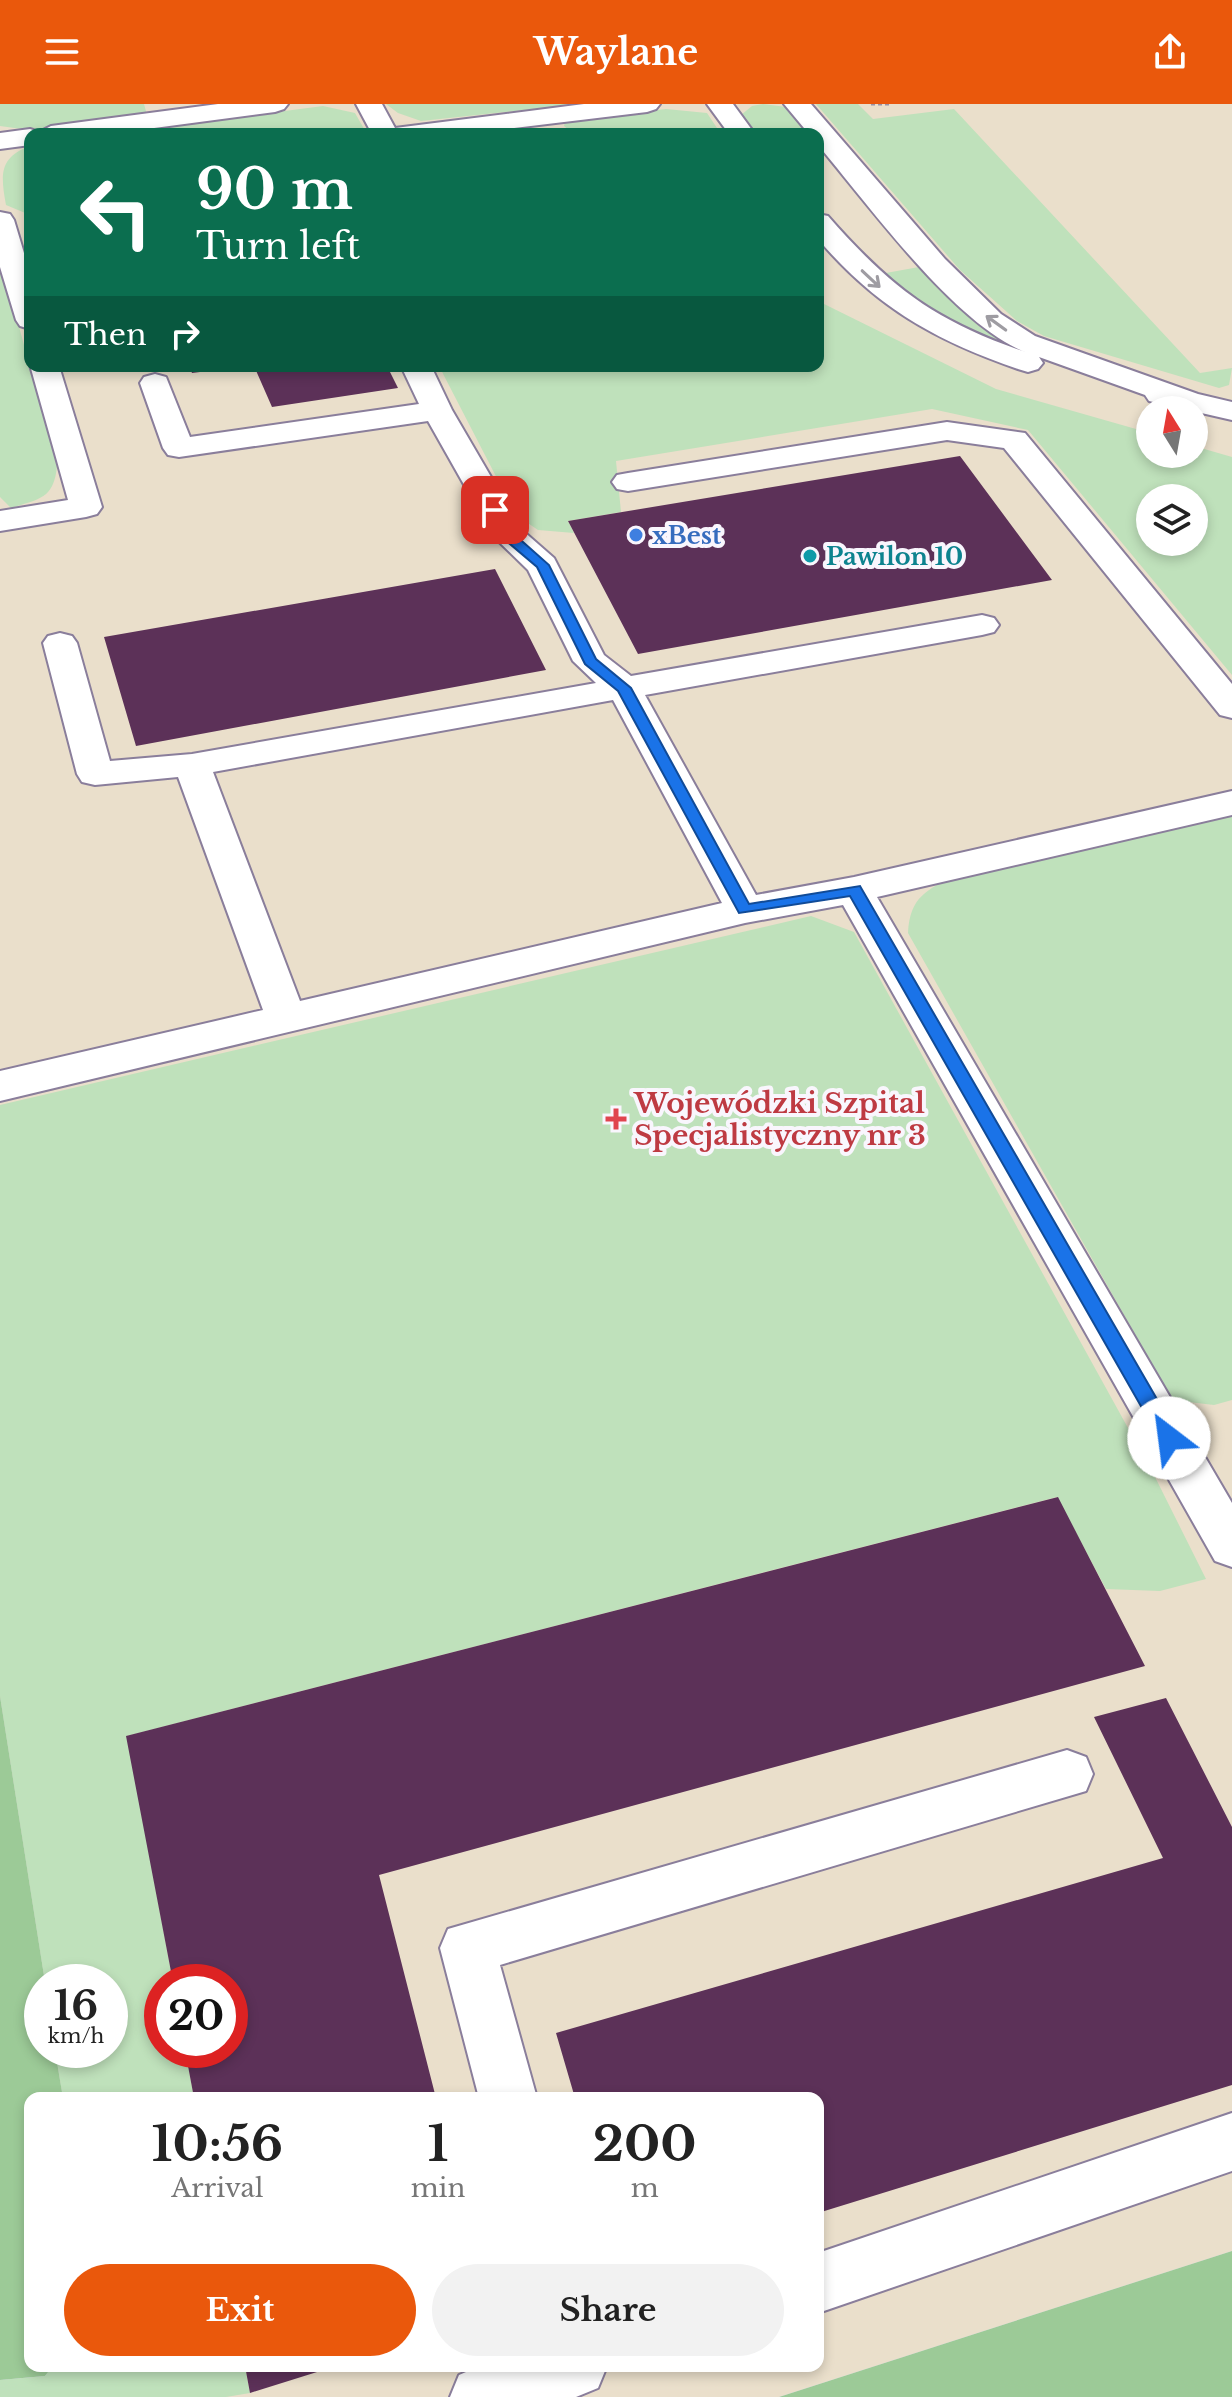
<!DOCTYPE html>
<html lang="en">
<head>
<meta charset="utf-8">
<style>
	:root { --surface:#fff; --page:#f2f2f2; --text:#222; --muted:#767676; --accent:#ea580c }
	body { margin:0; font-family:"Libre Baskerville",serif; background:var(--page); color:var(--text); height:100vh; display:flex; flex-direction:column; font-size:30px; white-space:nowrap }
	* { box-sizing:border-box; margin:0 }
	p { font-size:26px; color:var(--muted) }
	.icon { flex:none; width:44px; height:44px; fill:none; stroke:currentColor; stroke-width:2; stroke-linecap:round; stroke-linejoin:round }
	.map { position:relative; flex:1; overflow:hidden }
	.details { position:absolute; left:24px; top:1988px; width:800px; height:280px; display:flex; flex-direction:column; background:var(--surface); border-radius:16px; box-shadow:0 4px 12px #0003 }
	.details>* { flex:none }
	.top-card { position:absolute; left:24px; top:24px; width:800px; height:244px; border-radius:16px; box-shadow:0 4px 12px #0003; background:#0b6e4f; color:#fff; overflow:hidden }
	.needle { width:52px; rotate:349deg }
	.controls { position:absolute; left:1136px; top:292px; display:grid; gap:16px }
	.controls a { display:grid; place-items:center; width:72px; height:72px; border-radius:50%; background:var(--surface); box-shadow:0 4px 12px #0003; font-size:40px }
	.speed { position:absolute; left:24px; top:1860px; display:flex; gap:16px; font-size:40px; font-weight:700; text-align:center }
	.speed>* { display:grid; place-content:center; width:104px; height:104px; border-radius:50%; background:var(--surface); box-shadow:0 4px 12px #0003; line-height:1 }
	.speed small { font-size:20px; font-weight:400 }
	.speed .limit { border:12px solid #d22; background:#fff; color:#111 }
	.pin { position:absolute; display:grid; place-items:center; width:68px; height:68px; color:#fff; margin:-34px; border-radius:16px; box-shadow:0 4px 12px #0006 }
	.me { position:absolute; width:88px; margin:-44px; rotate:330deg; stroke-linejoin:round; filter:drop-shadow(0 0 6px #0008) }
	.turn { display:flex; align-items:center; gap:28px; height:168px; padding:0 40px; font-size:36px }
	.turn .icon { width:104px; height:104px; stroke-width:2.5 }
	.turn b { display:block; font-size:56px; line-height:68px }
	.then { display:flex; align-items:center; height:76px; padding:0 40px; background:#0003; gap:16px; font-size:30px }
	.eta { display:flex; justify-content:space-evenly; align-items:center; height:136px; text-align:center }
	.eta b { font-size:48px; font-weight:700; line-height:56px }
	.cta { display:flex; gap:16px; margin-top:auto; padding:16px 40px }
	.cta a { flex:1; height:92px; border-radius:48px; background:var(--accent); color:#fff; font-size:32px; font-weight:700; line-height:92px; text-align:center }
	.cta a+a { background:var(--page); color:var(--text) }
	header { display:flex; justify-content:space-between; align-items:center; height:104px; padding:0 40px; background:var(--accent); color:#fff; font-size:36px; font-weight:700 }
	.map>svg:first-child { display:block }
	.medical { fill:#eadfcb; fill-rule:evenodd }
	.green { fill:#bfe1bb; fill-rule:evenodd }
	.forest { fill:#9cca97 }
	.building { fill:#5c3158 }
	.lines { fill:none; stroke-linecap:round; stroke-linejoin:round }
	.minor-casing { stroke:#8a7e9b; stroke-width:4 }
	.path { stroke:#9991a4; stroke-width:3; stroke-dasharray:4 3; stroke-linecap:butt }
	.minor { fill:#fff; fill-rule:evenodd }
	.oneway { stroke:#9e9ca2 }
	.route { fill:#1a73e8; stroke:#114b97; stroke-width:2 }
	.shop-dot { fill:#3f7fe0; stroke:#f9f6fd; stroke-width:3 }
	.culture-dot { fill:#0f9aa8; stroke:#f9f6fd; stroke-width:3 }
	.health-dot { fill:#e0444e; stroke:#f9f6fd; stroke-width:3 }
	.labels { text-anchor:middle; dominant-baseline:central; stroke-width:8; stroke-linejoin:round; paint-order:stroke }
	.far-shop-label { font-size:24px; font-weight:bold; fill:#366cbe; stroke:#f9f6fd; text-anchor:start }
	.far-culture-label { font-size:24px; font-weight:bold; fill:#0d838f; stroke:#f9f6fd; text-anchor:start }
	.health-label { font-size:28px; font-weight:bold; fill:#be3a42; stroke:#f9f6fd; text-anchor:start }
</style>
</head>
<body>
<header><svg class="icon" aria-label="menu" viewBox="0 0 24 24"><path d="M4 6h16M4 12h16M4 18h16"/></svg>Waylane<svg class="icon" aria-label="share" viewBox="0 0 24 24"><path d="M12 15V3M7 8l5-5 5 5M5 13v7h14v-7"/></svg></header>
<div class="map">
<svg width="1232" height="2293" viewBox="0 0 1232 2293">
	<rect width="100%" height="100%" fill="#f0e5ff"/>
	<path class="medical" d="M0,0H1232V2147L779,2293H109L104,2262H818V1994H63L55,1946H110V1878H45L0,1592ZM30,30H818V262H30ZM1150,306H1194V350H1150ZM1150,394H1194V438H1150ZM162,1878H230V1946H162Z"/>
	<path class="green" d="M0,0H144L147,11L29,26L0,22Z
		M386,0H581L421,17L398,9Z
		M763,0L786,3L811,30H754L741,11L752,2Z
		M816,0H858L873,15L954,5L1200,269L1232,264L1229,281L1219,284L1044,232L1017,217L960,166Z
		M323,2L355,9L367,30H110Z
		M666,5L707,9L721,30H671L668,26C646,29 580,38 564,22L565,17Z
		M30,42V111L6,101C0,69 0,53 30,42Z
		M0,153L57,362C54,395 39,395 11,404L0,393Z
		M919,163L932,170L1097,272L974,232L889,178L886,169Z
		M818,197L996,285L1150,329V350H1194V342L1232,353V571L1028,326L932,305L616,357L621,408L568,417L574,429L538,426L516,411L439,262H818ZM1150,394H1194V438H1150Z
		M1232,706V1296L1214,1301L1172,1296L908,829C910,792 927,786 958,770Z
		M811,812L854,828L1154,1371L1206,1475L1160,1487L1106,1485L1057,1393L127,1632L173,1878H162V1946H185L194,1994H63L55,1946H110V1878H45L0,1592V1001Z
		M53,2262H245L250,2289L226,2293H0V2276L45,2272Z"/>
	<path class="forest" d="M0,1592L45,1878H42V1946H55L63,1994H30V2262H53L45,2272L0,2276Z
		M1232,2147V2293H779Z"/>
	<path class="building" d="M189,262H232V264L192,269Z
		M254,262H387L398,284L272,303Z
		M960,352L1052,476L638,550L568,417Z
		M495,465L546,566L136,642L104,533Z
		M1058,1393L1145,1562L379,1771L436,1994H194L185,1946H230V1878H173L126,1632Z
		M1166,1594L1232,1723V1981L818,2109V1994H575L556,1929L1163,1754L1094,1613Z
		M245,2262H333V2263L250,2289Z"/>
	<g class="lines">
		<defs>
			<path id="minor" d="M218,0H288L284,5L275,8L109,30H30V41L0,45V29L30,25L39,28L51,22Z
				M356,0H382L395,24L584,0H660L656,5L647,8L465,30H372Z
				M707,0H733L755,30H729Z
				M784,0H811L945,155L1001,210L1035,232L1198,290L1232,298V316L1149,297L1145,291L1039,253L1043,259L1038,265L1028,268L1018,265C934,236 876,203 818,135V110L828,112C892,185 935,217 1028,249C957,224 868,100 818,41V30H809Z
				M0,108L10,110L14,116L30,169V225L20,222L16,216L0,163Z
				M30,261L59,262L102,403L97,410L86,413L0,427V407L68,396Z
				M401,262H431L452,306L522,426L554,454L604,551L631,572L982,511L994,514L999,521L994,528L982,531L645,591L756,791L854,773L1232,687V711L877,793L1232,1399V1463L1215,1457L843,801L745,819L0,997V967L263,906L178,673L95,681L82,678L77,670L43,539L48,532L60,529L72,532L77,539L110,657L192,650L596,579L573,557L528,466L493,432L428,317L179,353L168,351L163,344L140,279L144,273L155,270L166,273L190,333L419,300ZM613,596L722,799L300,897L213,668Z
				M947,318L1025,329L1232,580V614L1220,611L1004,344L947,336L628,387L617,385L612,378L617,371L628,369Z
				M1067,1646L1086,1653L1093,1670L1086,1687L500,1861L537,1994H479L440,1844L448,1825Z
				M1232,2009V2067L818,2209V2149Z
				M480,2262H607L598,2284L576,2293H450L459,2271Z"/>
		</defs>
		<use href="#minor" class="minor-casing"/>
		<path class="path" d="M871,0H890"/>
		<use href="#minor" class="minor"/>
	</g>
	<defs><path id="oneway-shaft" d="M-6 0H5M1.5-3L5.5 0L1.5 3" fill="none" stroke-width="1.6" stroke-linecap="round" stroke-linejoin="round" transform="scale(2)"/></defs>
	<g class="oneway">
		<use href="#oneway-shaft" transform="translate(871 175) rotate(43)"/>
		<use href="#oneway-shaft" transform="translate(996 219) rotate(-144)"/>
	</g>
	<path class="route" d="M495,402L499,404L514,430L549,461L596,555L631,584L749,800L860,782L1176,1328L1179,1334L1176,1339H1162L850,792L739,809L618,587L585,560L537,463L504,435L488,406Z"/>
	<circle class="shop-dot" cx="636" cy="431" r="8"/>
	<circle class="culture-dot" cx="810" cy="452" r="8"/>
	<path class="health-dot" d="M612 1003h8v8h8v8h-8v8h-8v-8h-8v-8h8z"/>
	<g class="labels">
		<g class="far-shop-label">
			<text x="652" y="431">xBest</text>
		</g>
		<g class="far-culture-label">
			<text x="826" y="452">Pawilon 10</text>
		</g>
		<g class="health-label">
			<text x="634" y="999">Wojewódzki Szpital<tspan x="634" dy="32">Specjalistyczny nr 3</tspan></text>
		</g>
	</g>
</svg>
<div class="controls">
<a><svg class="needle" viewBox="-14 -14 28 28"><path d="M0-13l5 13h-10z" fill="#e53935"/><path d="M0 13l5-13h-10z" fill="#767676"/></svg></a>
<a><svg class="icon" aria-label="layers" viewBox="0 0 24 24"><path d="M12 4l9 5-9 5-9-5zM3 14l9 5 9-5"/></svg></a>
</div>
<div class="speed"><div>16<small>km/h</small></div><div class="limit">20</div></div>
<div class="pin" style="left:495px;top:406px;background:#d93025"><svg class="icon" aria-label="arrive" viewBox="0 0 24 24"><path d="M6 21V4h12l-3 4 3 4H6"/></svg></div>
<svg class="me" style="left:1169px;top:1334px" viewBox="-20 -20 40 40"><circle r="19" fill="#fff"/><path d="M0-13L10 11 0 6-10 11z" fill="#1a73e8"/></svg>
<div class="top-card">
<div class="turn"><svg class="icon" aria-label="left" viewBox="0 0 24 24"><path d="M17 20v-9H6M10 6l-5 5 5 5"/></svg><div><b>90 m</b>Turn left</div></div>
<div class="then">Then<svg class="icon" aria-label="right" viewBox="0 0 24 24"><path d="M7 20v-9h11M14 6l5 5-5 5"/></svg></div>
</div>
<section class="details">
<div class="eta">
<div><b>10:56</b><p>Arrival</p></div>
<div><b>1</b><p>min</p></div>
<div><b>200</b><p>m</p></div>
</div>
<div class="cta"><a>Exit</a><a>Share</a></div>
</section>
</div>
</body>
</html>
